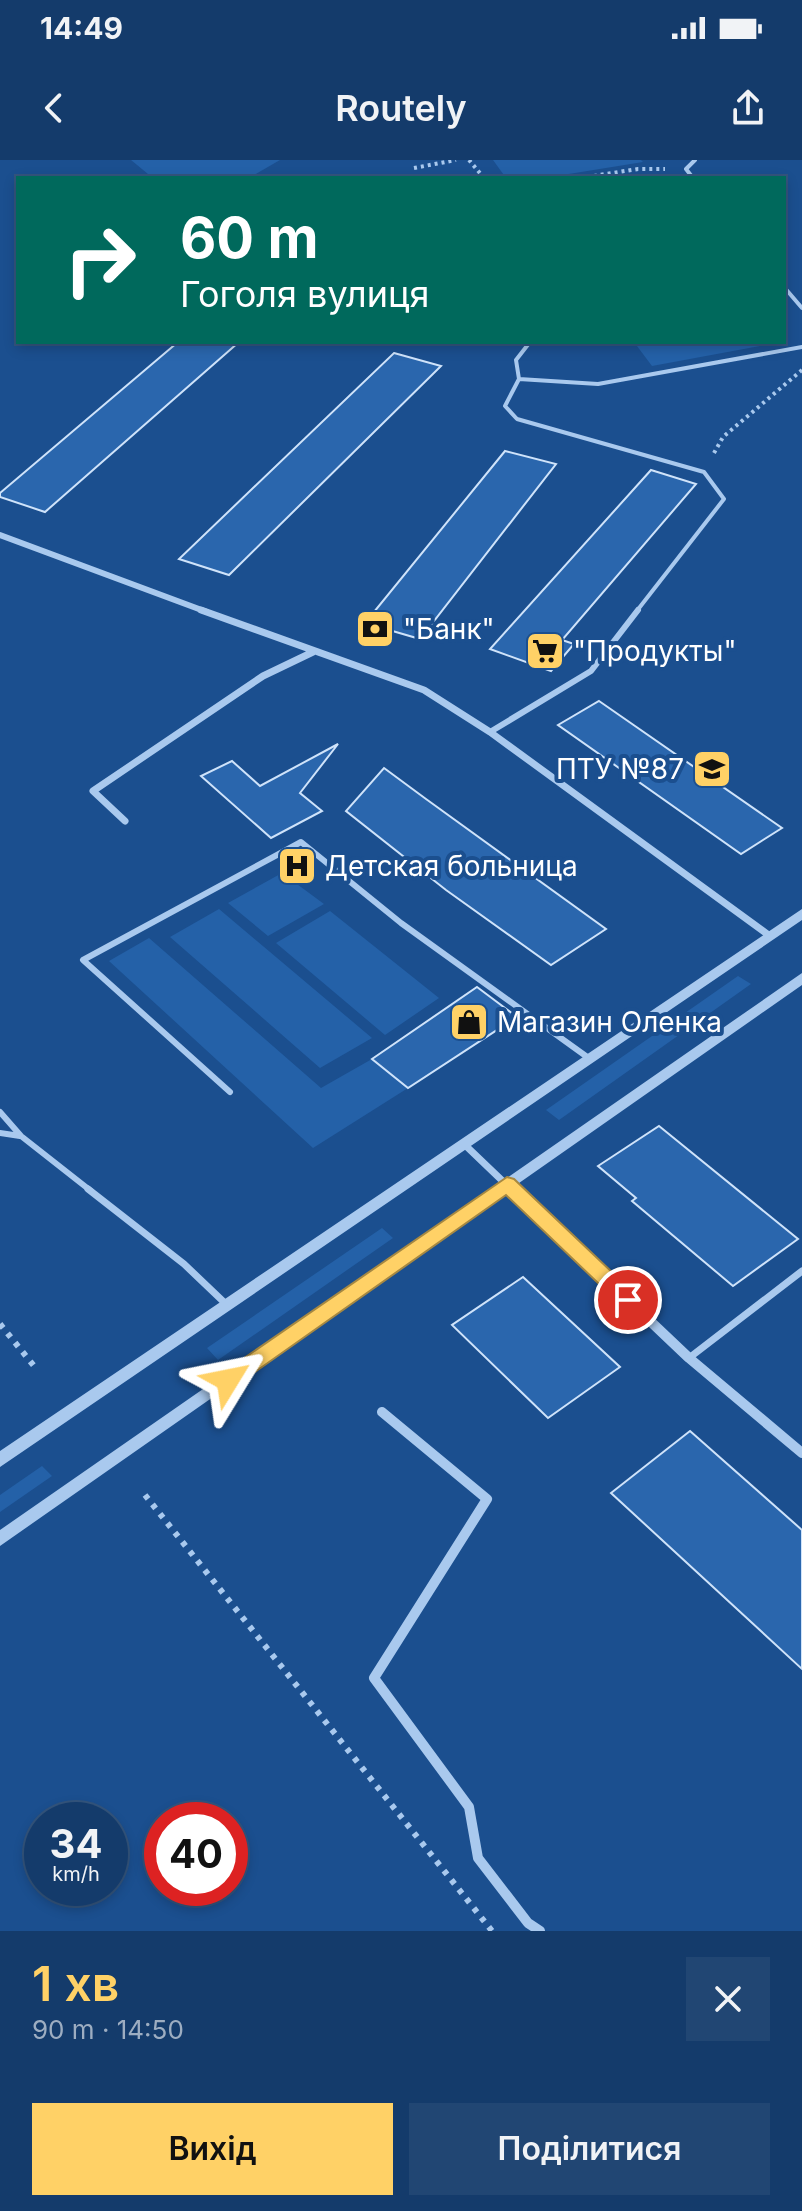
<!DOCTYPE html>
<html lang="uk">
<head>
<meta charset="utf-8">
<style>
	:root { --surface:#143b6b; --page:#214673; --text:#f1f3f6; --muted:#9dadc1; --line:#33557e; --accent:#ffd166 }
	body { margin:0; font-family:Inter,sans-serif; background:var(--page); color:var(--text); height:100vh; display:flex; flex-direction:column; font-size:30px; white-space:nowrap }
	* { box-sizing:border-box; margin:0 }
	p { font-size:26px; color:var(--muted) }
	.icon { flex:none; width:44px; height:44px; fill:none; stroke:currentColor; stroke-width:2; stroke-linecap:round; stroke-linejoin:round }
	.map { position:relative; height:1771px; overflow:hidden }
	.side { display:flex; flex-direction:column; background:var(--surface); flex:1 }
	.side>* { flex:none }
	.hud { position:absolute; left:16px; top:16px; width:770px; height:168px; border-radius:0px; box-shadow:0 4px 12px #0003,0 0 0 2px var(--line); background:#00695c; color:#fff; overflow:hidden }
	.speed { position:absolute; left:24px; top:1642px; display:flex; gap:16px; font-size:40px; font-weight:700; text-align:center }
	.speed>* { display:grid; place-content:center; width:104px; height:104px; border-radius:50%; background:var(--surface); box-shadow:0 4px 12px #0003,0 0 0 2px var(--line); line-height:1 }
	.speed small { font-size:20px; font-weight:400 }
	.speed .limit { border:12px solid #d22; background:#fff; color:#111 }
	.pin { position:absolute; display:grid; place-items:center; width:68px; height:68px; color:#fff; margin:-34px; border:4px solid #fff; border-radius:50%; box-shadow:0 2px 8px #0007 }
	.me { position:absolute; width:88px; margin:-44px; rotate:55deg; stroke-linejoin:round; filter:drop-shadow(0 0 6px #0008) }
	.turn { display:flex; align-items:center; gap:28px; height:168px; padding:0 32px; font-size:36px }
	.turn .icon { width:104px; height:104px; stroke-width:2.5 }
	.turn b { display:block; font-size:56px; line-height:68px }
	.round { display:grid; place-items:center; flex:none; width:84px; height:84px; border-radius:0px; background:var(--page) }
	.summary { display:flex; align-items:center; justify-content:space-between; height:136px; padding:0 32px }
	h1 { font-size:48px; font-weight:600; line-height:60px; color:var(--accent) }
	.primary-button { display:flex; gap:16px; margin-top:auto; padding:16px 32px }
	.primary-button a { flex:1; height:92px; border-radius:0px; background:var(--accent); color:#111; font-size:32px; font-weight:600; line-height:92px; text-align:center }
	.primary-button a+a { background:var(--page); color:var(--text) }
	.status { display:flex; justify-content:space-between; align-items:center; height:56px; padding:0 40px; background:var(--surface); direction:ltr }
	.status svg { height:22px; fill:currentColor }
	header { display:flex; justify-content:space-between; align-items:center; height:104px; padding:0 32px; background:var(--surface); font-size:36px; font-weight:600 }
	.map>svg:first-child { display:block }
	.green { fill:#2461a8 }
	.building { fill:#2a66ad; stroke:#cfe3fa; stroke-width:2 }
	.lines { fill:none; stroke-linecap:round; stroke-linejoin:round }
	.path-far1 { stroke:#a9c9ee; stroke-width:4; stroke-dasharray:3 4; stroke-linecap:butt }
	.path { stroke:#a9c9ee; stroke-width:6; stroke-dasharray:5 7; stroke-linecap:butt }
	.service-far2 { stroke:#a9c9ee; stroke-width:4 }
	.service-far1 { stroke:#a9c9ee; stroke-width:6 }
	.service { stroke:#a9c9ee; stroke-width:7 }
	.minor-far2 { stroke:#a9c9ee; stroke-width:6 }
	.minor-far1 { stroke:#a9c9ee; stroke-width:7 }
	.minor { stroke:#a9c9ee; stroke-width:10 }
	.tertiary { fill:#a9c9ee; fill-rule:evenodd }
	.route { fill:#ffd166; stroke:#a68842; stroke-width:2 }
	.labels { text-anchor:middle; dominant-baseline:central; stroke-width:8; stroke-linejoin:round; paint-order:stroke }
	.poi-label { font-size:28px; fill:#fff; stroke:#1b4f8f; text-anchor:start }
</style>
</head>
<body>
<div class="status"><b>14:49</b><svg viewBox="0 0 49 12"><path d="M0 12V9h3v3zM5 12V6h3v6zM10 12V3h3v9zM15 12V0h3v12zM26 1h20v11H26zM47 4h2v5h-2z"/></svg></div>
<header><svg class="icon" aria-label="back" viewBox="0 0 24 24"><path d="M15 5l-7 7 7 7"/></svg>Routely<svg class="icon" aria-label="share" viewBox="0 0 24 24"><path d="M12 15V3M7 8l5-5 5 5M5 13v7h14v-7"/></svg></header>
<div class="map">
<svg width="802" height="1771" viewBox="0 0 802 1771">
	<rect width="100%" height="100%" fill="#1b4f8f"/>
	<path class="green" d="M131,0H280L249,18H180L148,14Z
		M493,0H641L643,2L544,18H506Z
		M634,182H782L652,206Z
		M282,713L324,744L268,776L228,743Z
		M219,749L372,878L320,908L170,777Z
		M330,751L439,838L385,875L276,783Z
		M149,778L321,928L372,899L408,928L313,988L109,801Z
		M738,816L751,824L559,960L546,950Z
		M382,1068L393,1078L218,1200L207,1188Z
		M42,1306L52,1316L0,1352V1335Z"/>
	<path class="building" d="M178,182H239L45,352L0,337V333Z
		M394,193L441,206L229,415L179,399Z
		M505,291L556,304L420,479L365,463Z
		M651,310L696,324L562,480L574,484L551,511L490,489Z
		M599,541L782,668L741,694L558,565Z
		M338,584L300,633L322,651L271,678L201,616L232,601L260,626Z
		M384,608L426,639L606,769L551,805L446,730L346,651Z
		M477,827L517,857L408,928L372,899Z
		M659,966L798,1079L733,1126L632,1041L636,1038L598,1006Z
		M523,1117L620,1207L548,1258L452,1165Z
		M690,1271L802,1370V1509L611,1333Z"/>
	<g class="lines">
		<path class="path-far1" d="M469,0L484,18
			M414,8L456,0
			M580,18L638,9H665
			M714,293L723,277L802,210"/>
		<path class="path" d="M0,1164L34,1206
			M145,1335L492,1771"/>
		<path class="service-far2" d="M693,18L686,9L695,0
			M784,127L802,148
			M530,182L516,200L519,219L598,224L802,187
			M519,219L505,246L517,259L704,312L724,339L636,452"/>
		<path class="service-far1" d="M490,572L591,511L638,450
			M230,932L83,800L301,682L401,763L590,899
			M0,952L21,976L91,1031
			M0,973L20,976"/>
		<path class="service" d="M88,1029L184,1104L228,1146
			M689,1198L802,1111"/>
		<path class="minor-far2" d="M0,375L207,452"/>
		<path class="minor-far1" d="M201,450L424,530L490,572L770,776
			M125,661L93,631L263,516L313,492
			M465,985L513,1031"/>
		<path class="minor" d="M511,1029L689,1198L802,1293
			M382,1252L487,1339L374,1518L469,1647L478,1698L528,1763L540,1771"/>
		<path class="tertiary" d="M802,749V760L0,1307V1291Z
			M802,813V825L0,1386V1370Z"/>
	</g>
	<path class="route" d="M507,1017L514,1019L635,1134L638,1140L635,1145H621L506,1035L235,1226L228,1228L221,1226L218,1220L221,1214Z"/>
	<defs>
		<symbol id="bank-square" viewBox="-11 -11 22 22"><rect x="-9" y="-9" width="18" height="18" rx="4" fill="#ffd166" stroke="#1b4f8f"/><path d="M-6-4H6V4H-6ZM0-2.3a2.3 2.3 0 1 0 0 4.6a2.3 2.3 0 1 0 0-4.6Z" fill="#111"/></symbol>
		<symbol id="supermarket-square" viewBox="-11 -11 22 22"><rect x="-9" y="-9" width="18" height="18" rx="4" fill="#ffd166" stroke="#1b4f8f"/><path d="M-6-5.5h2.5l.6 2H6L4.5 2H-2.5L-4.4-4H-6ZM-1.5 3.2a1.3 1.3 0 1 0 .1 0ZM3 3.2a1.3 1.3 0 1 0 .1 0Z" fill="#111"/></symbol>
		<symbol id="university-square" viewBox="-11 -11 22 22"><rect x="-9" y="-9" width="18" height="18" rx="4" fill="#ffd166" stroke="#1b4f8f"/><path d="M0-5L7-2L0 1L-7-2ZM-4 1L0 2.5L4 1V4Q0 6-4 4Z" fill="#111"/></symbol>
		<symbol id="hospital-square" viewBox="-11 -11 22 22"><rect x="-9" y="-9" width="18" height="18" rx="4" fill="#ffd166" stroke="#1b4f8f"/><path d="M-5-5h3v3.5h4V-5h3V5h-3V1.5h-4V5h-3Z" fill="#111"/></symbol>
		<symbol id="shop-square" viewBox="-11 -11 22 22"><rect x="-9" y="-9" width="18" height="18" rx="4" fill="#ffd166" stroke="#1b4f8f"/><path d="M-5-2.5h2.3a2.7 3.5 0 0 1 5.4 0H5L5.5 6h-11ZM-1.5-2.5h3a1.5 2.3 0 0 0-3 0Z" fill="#111"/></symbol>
	</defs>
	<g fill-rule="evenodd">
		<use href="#bank-square" x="353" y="447" width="44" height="44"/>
		<use href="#supermarket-square" x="523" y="469" width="44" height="44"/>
		<use href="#university-square" x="690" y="587" width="44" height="44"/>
		<use href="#hospital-square" x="275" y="684" width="44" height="44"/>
		<use href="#shop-square" x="447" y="840" width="44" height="44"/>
	</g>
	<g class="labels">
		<g class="poi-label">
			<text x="403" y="469">"Банк"</text>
			<text x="573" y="491">"Продукты"</text>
			<text x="684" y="609" text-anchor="end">ПТУ №87</text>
			<text x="325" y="706">Детская больница</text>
			<text x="497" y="862">Магазин Оленка</text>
		</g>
	</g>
</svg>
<div class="speed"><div>34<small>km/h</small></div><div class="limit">40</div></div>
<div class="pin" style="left:628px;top:1140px;background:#d93025"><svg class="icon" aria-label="arrive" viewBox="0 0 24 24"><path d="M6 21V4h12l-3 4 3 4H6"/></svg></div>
<svg class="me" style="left:228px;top:1220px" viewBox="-20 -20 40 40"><path d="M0-17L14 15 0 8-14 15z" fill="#ffd166" stroke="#fff" stroke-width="4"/></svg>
<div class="hud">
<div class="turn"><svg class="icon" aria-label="right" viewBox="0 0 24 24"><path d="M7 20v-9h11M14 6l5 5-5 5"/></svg><div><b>60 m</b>Гоголя вулиця</div></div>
</div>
</div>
<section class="side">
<div class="summary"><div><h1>1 хв</h1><p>90 m · 14:50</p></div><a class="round"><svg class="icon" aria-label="close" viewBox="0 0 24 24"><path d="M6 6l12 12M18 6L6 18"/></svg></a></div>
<div class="primary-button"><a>Вихід</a><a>Поділитися</a></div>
</section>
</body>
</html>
